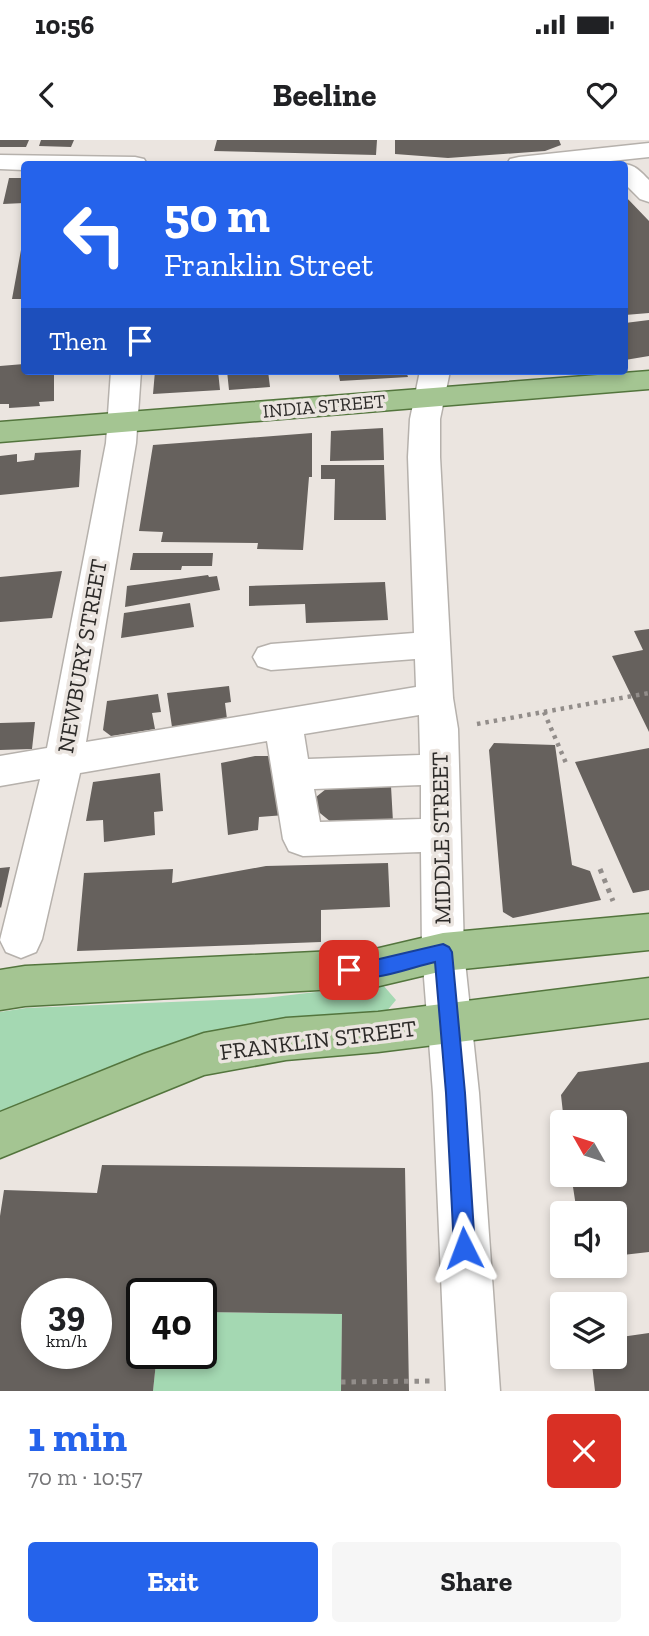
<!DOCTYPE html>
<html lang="en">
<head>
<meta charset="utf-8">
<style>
	:root { --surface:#fff; --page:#f6f6f6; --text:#202124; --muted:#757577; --accent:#2563eb }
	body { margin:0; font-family:"Zilla Slab",serif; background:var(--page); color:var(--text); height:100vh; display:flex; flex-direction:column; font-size:26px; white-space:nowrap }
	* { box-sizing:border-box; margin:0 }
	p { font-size:23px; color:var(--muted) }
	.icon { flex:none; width:38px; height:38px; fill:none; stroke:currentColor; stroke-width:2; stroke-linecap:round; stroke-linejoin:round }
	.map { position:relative; height:1251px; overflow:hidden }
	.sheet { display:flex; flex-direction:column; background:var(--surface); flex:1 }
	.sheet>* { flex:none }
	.top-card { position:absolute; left:21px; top:21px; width:607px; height:214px; border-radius:7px; box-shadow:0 4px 10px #0003; background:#2563eb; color:#fff; overflow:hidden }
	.needle { width:46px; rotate:309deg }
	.controls { position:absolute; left:550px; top:970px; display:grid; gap:14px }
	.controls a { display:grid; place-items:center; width:77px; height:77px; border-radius:7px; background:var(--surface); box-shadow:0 4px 10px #0003; font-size:35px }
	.speed { position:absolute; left:21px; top:1138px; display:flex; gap:14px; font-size:35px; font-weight:700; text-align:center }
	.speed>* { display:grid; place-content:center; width:91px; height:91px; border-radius:50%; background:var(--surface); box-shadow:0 4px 10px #0003; line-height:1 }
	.speed small { font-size:18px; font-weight:400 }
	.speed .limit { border:4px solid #111; border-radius:10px; background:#fff; color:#111 }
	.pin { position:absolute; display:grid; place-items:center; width:60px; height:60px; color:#fff; margin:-30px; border-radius:14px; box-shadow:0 4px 10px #0006 }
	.me { position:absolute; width:77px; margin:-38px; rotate:357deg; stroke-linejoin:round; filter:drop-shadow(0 0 5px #0008) }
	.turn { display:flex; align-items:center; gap:24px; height:147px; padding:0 28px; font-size:32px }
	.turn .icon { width:91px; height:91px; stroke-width:2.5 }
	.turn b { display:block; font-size:49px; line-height:60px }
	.then { display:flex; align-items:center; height:66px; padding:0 28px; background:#0003; gap:14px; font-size:26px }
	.round { display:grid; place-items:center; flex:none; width:74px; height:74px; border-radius:7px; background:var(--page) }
	.summary { display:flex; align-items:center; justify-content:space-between; height:119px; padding:0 28px }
	h1 { font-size:42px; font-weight:800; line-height:52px; color:var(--accent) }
	.primary-button { display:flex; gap:14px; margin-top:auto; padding:14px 28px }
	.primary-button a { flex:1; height:80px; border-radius:7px; background:var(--accent); color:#fff; font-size:28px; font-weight:800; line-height:80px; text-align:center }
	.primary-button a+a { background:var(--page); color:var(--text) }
	.status { display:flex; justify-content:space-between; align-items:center; height:49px; padding:0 35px; background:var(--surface); direction:ltr }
	.status svg { height:19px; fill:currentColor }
	header { display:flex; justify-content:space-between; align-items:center; height:91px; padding:0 28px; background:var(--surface); font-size:32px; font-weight:800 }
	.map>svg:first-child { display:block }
	.green { fill:#a4d8b2 }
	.building { fill:#66615d; fill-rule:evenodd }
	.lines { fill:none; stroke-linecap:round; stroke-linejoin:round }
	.minor-casing { stroke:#b6b1ac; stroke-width:3 }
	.major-casing { stroke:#53753d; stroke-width:3 }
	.path-far1 { stroke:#928d8a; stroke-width:4.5; stroke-dasharray:3.5 5; stroke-linecap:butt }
	.path { stroke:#928d8a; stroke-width:5; stroke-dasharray:4.5 6; stroke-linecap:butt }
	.minor { fill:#fff; fill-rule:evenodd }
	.major { fill:#a4c592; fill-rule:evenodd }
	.route { fill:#2563eb; stroke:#184099; stroke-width:2 }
	.labels { text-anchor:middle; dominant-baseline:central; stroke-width:7; stroke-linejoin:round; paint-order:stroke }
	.far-street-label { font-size:19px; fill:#2c2a28; stroke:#ebe5e0 }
	.street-label { font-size:23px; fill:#2c2a28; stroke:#ebe5e0 }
</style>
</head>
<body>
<div class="status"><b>10:56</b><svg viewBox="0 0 49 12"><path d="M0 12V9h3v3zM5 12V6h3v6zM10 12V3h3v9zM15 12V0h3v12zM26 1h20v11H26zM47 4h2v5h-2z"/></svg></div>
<header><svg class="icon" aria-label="back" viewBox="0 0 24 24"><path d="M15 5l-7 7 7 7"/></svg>Beeline<svg class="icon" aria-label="heart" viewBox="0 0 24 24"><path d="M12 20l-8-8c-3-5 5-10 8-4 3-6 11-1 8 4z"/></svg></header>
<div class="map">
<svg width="649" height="1251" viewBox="0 0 649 1251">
	<rect width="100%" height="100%" fill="#ebe5e0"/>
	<path class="green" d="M372,843L383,845L396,860L386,872L0,975V872L26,868L265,858L350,848Z
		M201,1172L342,1174L341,1251H153L157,1213H201Z"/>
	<path class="building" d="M0,0H29L26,7H0Z
		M41,0H74L71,7L39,6Z
		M217,0H377L376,15L214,11Z
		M395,0H559L561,5L545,11L448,18L395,14Z
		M9,38H24V63L3,64Z
		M625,56L649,81V173L625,175Z
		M23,99L24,159H12Z
		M649,180V216L625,220V183Z
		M24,224V231H54V261L39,262L40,266L9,268V264H0V226Z
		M155,231H218L220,250L153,254Z
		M227,231H268L270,247L229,250Z
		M338,231H406L408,237L340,241Z
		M383,288L384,320L330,321L331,291Z
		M312,293V337H309L303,410L257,409L258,403L161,402L163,392L139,391L153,305Z
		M81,310L79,347L0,355V316L17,314V322L34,320L35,313Z
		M321,325H384L386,380H334L335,339H321Z
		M133,413H213L212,426H182L181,430H130Z
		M62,431L52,478L0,482V437Z
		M208,435L209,437L217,436L220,450L125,467L127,446Z
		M385,442L388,480L306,483L305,464L249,466V446Z
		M190,463L194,487L121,498L124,473Z
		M649,489V592L612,516L643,510L634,491Z
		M229,546L231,562L225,563L227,579L172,587L167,553Z
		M158,554L161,572L152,573L155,589L111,596L103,590L107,561Z
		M35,582L32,609L0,610V583Z
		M494,603L555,605L572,725L590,731L601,760L513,778L503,772L489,610Z
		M649,608V750L633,753L575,622Z
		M255,616H274L285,675L259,677L258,690L228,695L221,623Z
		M160,633L163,671L154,672L155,695L104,702L103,680L86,681L93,642Z
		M331,645L391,646L393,682H331L315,669L316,657Z
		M388,723L390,767L321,770V802L77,811L84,733L173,729L172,743L266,726Z
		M10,727L1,768L0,767V728Z
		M649,922V1112L614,1116V1073H577L571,1034H614V982H564L561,955L578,932Z
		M102,1025L405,1028L409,1251H341L342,1174L201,1172V1153H142V1213H157L153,1251H0V1076L4,1050L97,1053ZM37,1153H96V1213H37Z
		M649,1193V1251H595L591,1216H614V1198Z"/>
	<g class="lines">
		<defs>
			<path id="minor" d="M649,3V17L582,24H507L510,19L519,17Z
				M0,15L135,17L144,19L147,24H24V30L0,29Z
				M621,24C634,23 641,32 649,40V62L640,59L625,44V24Z
				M111,231H141L136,303L86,602L416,547L415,519L271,530L258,526L253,517L258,508L271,504L414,493L408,317L410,279L420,231H450L440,279V317L453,558L458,589L464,812L479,953L500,1251H446L433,953L422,812L421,712L303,716L289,711L283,699L267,601L80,633L42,799L36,812L21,818L6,812L0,800L40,639L0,646V616L47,608L106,303ZM419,575L420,615L308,619L304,594ZM421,645V679L320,682L314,649Z"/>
			<path id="major" d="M649,231V249L0,302V282Z
				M649,774V810L443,831L375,847L25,866L0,870V830L25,826L375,809L443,793Z
				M649,838V878L378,912L286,920L204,935L0,1018V972L144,914L204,893L286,878L378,872Z"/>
		</defs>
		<use href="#minor" class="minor-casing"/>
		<use href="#major" class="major-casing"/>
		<path class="path-far1" d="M544,572L566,623
			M477,584L649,553"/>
		<path class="path" d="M600,729L613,761
			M341,1242L431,1241"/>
		<use href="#minor" class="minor"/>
		<use href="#major" class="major"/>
	</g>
	<path class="route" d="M443,804L449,807L452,812L465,953L475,1108L472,1115L464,1118L457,1115L454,1108L446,953L435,822C408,828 369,845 342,835L340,830L342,824L375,820Z"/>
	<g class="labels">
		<g class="far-street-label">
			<text transform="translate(324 266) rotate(-5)">INDIA STREET</text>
		</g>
		<g class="street-label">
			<text transform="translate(82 516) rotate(-80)">NEWBURY STREET</text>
			<text transform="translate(441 698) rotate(-91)">MIDDLE STREET</text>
			<text transform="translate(318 900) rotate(-7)">FRANKLIN STREET</text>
		</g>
	</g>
</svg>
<div class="controls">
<a><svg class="needle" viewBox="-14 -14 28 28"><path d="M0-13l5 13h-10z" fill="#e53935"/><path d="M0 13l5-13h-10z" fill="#757577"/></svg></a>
<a><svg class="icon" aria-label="sound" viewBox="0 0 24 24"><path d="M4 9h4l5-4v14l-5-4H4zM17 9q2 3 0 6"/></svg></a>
<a><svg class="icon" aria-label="layers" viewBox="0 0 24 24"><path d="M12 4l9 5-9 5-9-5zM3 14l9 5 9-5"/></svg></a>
</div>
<div class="speed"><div>39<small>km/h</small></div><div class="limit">40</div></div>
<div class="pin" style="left:349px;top:830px;background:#d93025"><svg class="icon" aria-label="arrive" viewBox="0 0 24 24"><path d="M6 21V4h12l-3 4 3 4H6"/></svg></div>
<svg class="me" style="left:464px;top:1108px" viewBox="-20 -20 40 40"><path d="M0-17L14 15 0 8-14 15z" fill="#2563eb" stroke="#fff" stroke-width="4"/></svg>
<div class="top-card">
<div class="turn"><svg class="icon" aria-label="left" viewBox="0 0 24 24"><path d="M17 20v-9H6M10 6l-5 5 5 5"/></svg><div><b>50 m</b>Franklin Street</div></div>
<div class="then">Then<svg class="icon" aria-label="arrive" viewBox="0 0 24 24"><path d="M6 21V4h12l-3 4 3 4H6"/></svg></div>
</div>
</div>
<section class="sheet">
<div class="summary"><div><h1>1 min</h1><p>70 m · 10:57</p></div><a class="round" style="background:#d93025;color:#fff"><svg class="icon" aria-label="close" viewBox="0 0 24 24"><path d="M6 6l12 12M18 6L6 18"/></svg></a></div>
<div class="primary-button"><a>Exit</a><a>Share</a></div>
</section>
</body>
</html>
